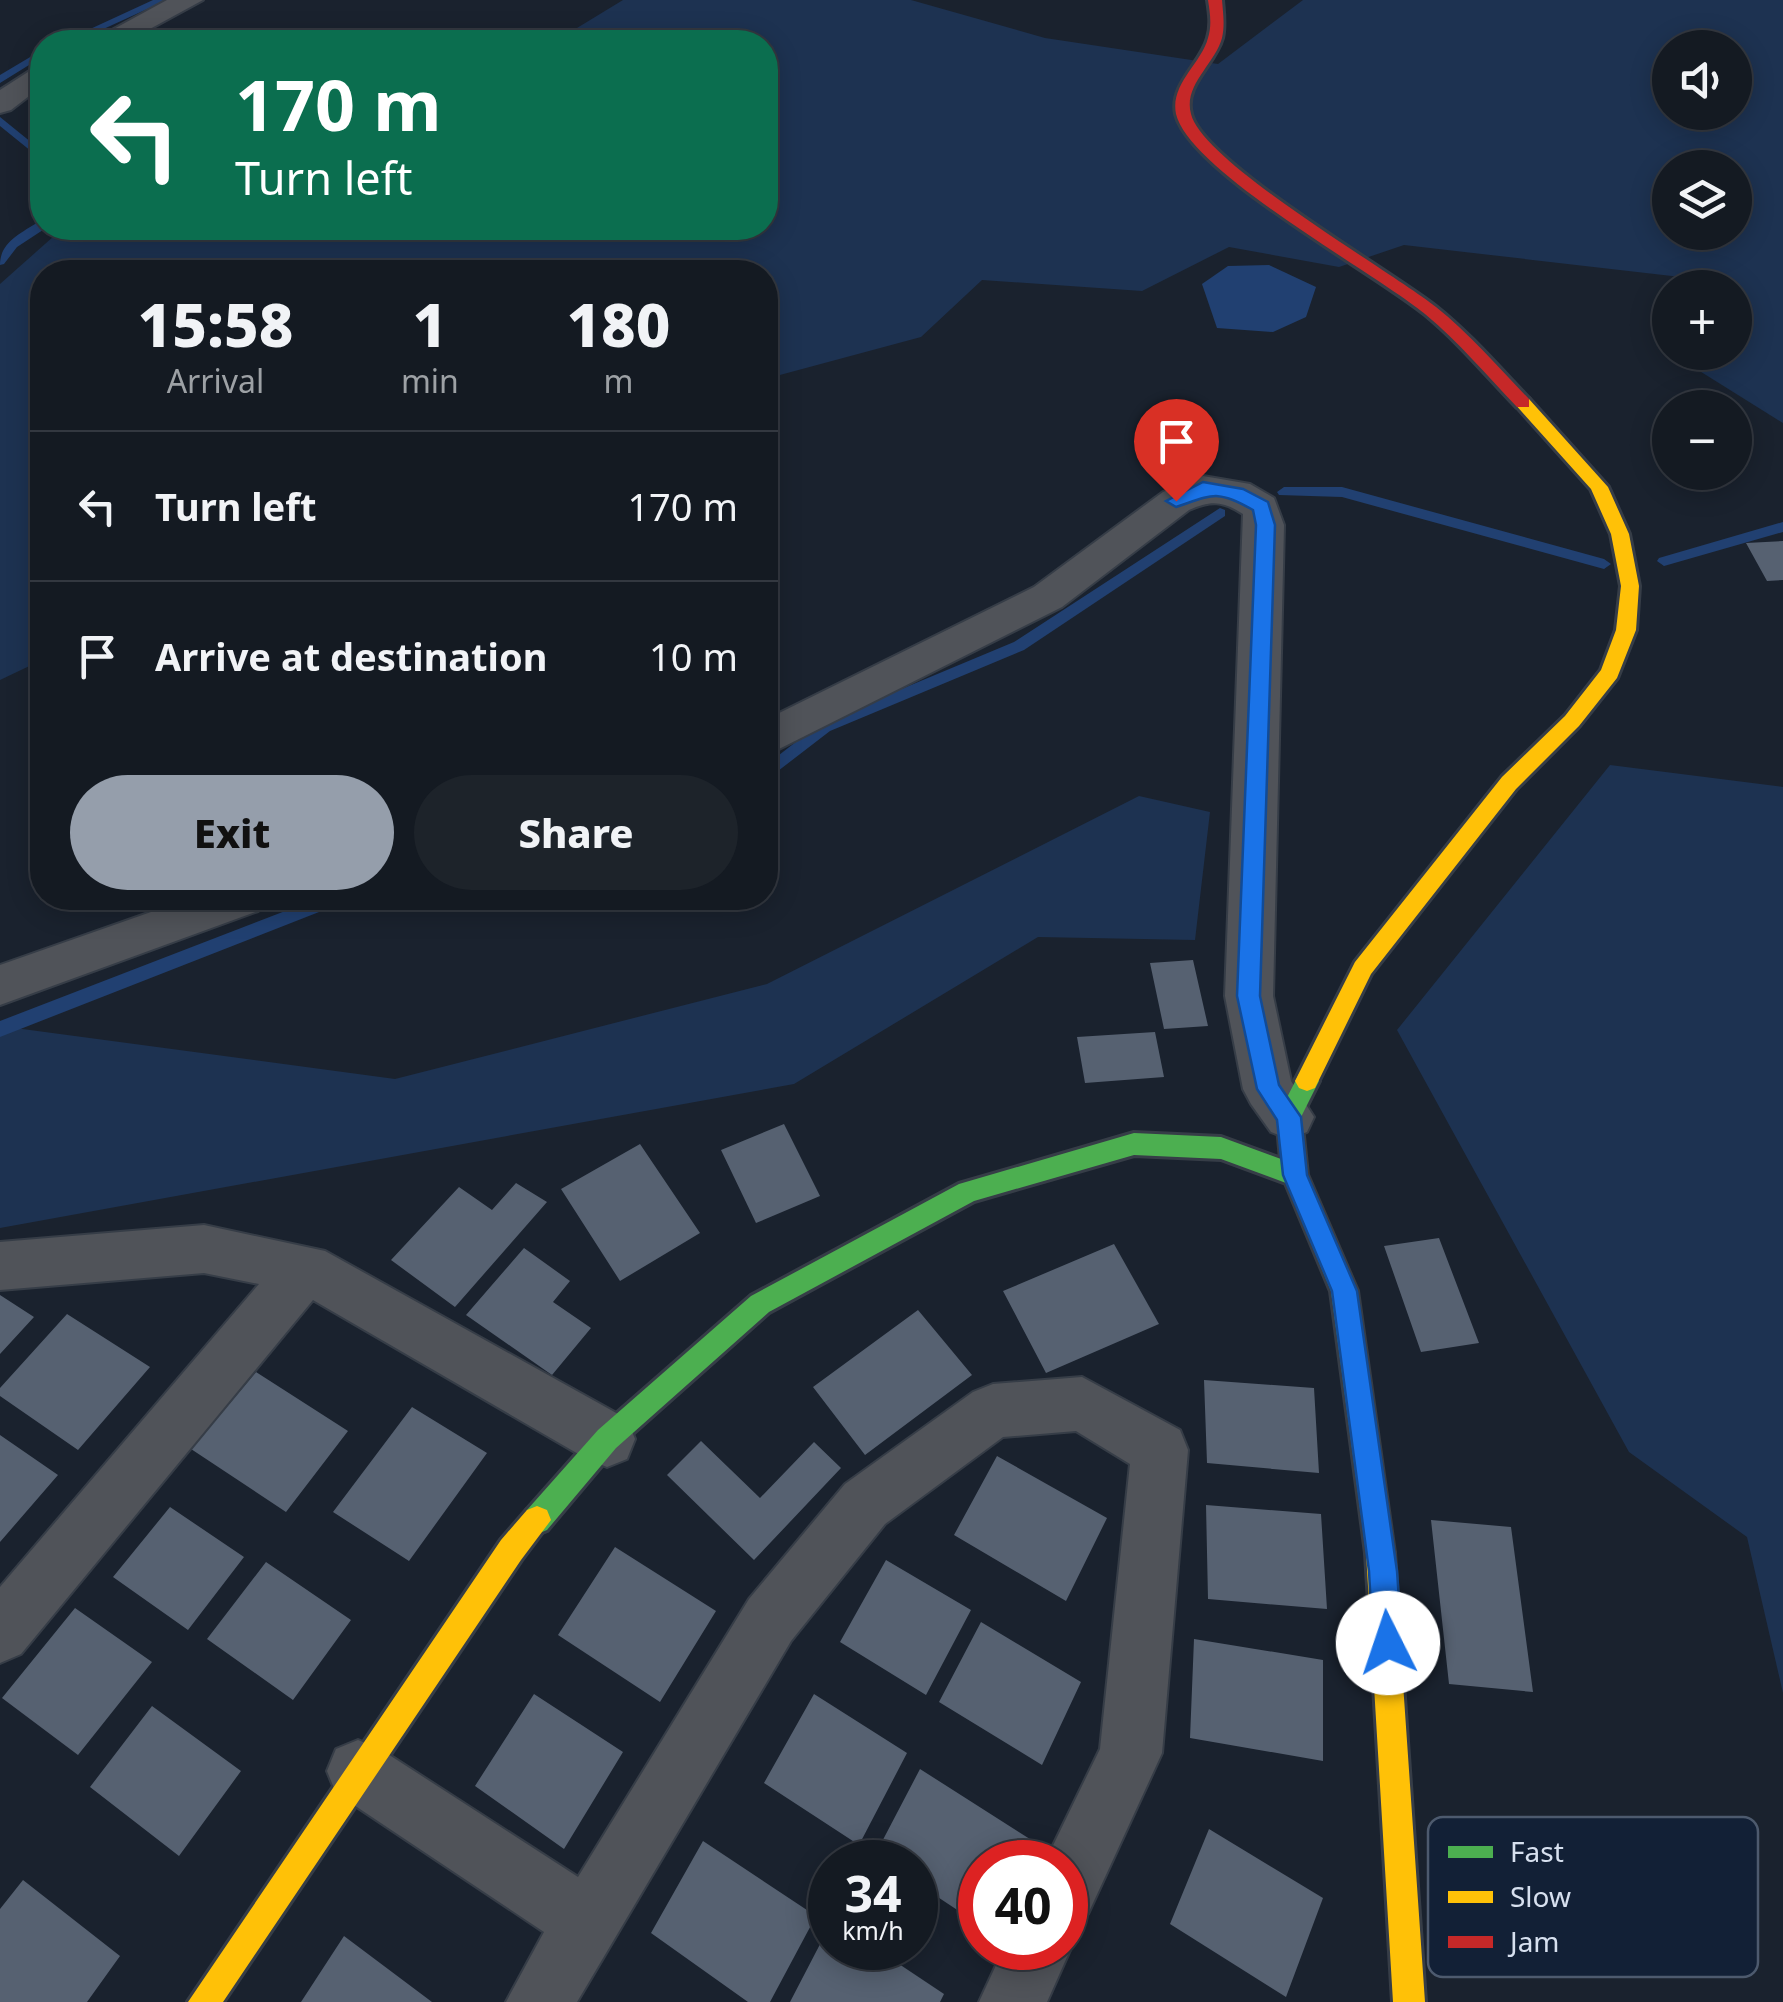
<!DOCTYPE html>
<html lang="en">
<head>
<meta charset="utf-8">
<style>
	:root { --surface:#141a22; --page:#1d232a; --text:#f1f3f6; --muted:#9da1a5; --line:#333840; --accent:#959eab }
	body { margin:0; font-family:"Noto Sans",sans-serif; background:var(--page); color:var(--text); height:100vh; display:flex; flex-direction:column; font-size:38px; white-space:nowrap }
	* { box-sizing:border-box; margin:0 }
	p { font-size:32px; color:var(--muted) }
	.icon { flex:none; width:55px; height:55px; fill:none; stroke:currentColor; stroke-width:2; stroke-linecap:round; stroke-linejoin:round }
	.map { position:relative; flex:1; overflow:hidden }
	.panel { position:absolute; left:30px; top:260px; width:748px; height:650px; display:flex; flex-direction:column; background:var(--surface); border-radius:40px; box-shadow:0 5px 25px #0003,0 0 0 2px var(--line) }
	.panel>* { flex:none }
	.guide { position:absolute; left:30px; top:30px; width:748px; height:210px; border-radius:40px; box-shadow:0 5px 25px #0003,0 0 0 2px var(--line); background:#0b6e4f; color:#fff; overflow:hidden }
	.buttons { position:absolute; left:1652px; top:30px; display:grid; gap:20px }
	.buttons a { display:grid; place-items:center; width:100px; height:100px; border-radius:50%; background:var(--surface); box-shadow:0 5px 25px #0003,0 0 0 2px var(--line); font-size:50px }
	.speed { position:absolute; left:808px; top:1840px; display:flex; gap:20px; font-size:50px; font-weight:700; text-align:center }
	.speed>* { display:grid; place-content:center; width:130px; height:130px; border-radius:50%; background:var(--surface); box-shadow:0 5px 25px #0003,0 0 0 2px var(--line); line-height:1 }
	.speed small { font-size:25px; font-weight:400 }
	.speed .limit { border:15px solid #d22; background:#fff; color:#111 }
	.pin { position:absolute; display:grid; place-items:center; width:85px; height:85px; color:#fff; margin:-102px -42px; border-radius:50% 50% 50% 0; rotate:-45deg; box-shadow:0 0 10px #0007 }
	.pin .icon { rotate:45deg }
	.me { position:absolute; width:110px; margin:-55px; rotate:356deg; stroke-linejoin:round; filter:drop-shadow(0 0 8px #0008) }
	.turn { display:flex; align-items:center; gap:35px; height:210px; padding:0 40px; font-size:45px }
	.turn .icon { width:130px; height:130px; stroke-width:2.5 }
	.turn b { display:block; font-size:70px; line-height:85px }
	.eta { display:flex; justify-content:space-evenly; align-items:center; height:170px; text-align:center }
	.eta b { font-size:60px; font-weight:800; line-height:70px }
	.primary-button { display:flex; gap:20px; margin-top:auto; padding:20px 40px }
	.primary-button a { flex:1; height:115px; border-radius:60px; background:var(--accent); color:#111; font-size:40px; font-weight:800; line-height:115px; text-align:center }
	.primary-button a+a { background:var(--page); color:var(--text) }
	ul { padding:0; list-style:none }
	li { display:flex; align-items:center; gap:30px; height:150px; padding:0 40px; border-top:2px solid var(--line) }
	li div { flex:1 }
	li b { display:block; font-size:38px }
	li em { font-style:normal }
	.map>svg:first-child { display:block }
	.green { fill:#1d3251; fill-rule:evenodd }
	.water { fill:#214071 }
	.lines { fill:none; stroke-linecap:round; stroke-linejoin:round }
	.stream { fill:#214071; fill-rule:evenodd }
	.building { fill:#566171 }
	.street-casing { stroke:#363d47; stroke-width:4 }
	.fast-casing { stroke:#363d47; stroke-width:6 }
	.slow-casing { stroke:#363d47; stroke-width:6 }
	.jam-casing { stroke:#363d47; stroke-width:6 }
	.street { fill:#505359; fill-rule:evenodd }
	.fast { fill:#4caf50; fill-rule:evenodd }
	.slow { fill:#ffc107; fill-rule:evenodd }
	.jam { fill:#c62828; fill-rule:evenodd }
	.route { fill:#1a73e8; stroke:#114b97; stroke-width:2.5 }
	.key { fill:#122036; stroke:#4d5a6e; stroke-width:2.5 }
	.key-label { font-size:28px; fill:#d7e0ef }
</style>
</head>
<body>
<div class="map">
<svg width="1783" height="2002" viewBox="0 0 1783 2002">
	<rect width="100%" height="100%" fill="#1a222e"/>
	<path class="green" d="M623,0H911L1045,38L1218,64L1303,0H1783V423L1690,365L1691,353L1735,352V288L1698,287V279L1404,245L1339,267L1229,247L1142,291L982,280L921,337L765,379V272H42V660L0,680V284L63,228H765V42H554ZM1670,48H1735V112H1670ZM1670,168H1735V232H1670Z
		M1610,765L1783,787V1693L1747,1537L1629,1452L1397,1030Z
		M1139,796L1210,812L1195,940L1038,937L794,1084L0,1228V1026L395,1079L767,984Z"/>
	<path class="water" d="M1269,265L1316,287L1306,317L1273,332L1217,328L1202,284L1228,266Z"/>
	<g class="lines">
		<path class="stream" d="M153,0H167L75,42H62Z
			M42,50V57L0,83V75Z
			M0,117L42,151V160L0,126Z
			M38,222H42V228H46L17,247L4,264L0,265C0,242 20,234 38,222Z
			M1284,487H1342L1604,559L1611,564L1604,569L1342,497L1279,495L1277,492Z
			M1220,508L1225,510V516L1024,650L830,731L765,781V766L820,723L1014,642Z
			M1783,522V532L1664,566L1657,561L1659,558Z
			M319,898H344L342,903L0,1037V1021Z"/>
	</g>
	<path class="building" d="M1783,541V580L1767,581L1746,543Z
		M1193,960L1208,1026L1164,1029L1150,963Z
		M1155,1032L1164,1077L1085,1083L1077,1037Z
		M784,1124L820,1196L756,1223L721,1150Z
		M640,1144L700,1233L620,1281L561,1189Z
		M516,1183L547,1202L455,1307L391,1260L459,1187L492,1210Z
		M1439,1238L1479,1343L1421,1352L1384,1246Z
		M1114,1244L1159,1324L1046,1373L1003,1291Z
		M524,1248L570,1281L553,1302L591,1328L552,1375L466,1315Z
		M0,1295L34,1317L0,1354Z
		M918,1310L972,1375L865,1455L813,1387Z
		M67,1314L150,1367L78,1450L0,1396V1388Z
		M256,1372L348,1431L286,1512L191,1449Z
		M1204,1380L1314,1388L1319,1473L1207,1463Z
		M412,1407L487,1453L409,1561L333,1512Z
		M0,1435L58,1475L0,1542Z
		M701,1441L760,1498L814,1442L841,1468L754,1560L667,1475Z
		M997,1456L1107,1518L1066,1601L954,1535Z
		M1206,1505L1321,1514L1327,1609L1208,1599Z
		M170,1507L244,1557L188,1630L113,1577Z
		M1431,1520L1511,1527L1533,1692L1449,1684Z
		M615,1547L716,1611L660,1702L558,1635Z
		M886,1560L971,1610L926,1695L840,1642Z
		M266,1562L351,1620L293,1700L207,1639Z
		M75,1608L152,1662L78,1755L2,1698Z
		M981,1622L1081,1682L1042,1765L939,1702Z
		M1194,1639L1323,1660V1761L1190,1738Z
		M534,1694L623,1752L564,1849L475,1786Z
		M814,1694L907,1753L859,1845L764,1783Z
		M152,1706L241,1771L179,1856L90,1787Z
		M920,1769L1033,1841L1022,1862H980V1925L915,1882V1862H886L875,1855Z
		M1209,1829L1323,1898L1286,1997L1170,1924Z
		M703,1841L816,1916L770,2002H748L651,1933Z
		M23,1880L120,1956L87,2002H0V1909Z
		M830,1925V1948H875L944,1994L940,2002H790Z
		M344,1936L432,2002H301Z"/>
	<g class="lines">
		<defs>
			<path id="street" d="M167,0H203L126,42H90Z
				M42,63V86L11,110L0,113V90Z
				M1203,476L1250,484L1274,498L1284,525L1273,996L1291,1081L1314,1117L1307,1132L1289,1139L1271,1132L1251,1104L1243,1089L1225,996L1243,514C1223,501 1211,500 1189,510L1062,607L765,756V720L1034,587L1163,492Z
				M191,898H265L258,911L0,1005V965Z
				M204,1225L325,1251L627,1419L635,1439L627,1459L607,1467L587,1459L313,1300L21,1654L0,1663V1587L259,1284L204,1273L0,1290V1242Z
				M1082,1377L1180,1430L1188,1450L1162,1753L1088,1914L1065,1923V1862H1045L1100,1749L1130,1464L1076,1431L1003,1437L885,1524L791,1641L577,2002H506L544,1932L336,1793L327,1771L336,1749L358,1740L380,1749L578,1877L749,1599L845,1484L973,1392L993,1384Z
				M1065,1934L1071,1948L1047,2002H979L1004,1948H1065Z"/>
			<path id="fast" d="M1307,1071L1315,1074L1319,1081L1301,1117L1307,1175L1357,1291L1394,1553L1390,1563L1380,1567L1370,1563L1366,1553L1331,1291L1286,1183L1221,1159L1134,1155L974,1201L769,1312L616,1448L547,1530L537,1534L527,1530L523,1520L527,1510L598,1430L751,1296L959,1184L1134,1133L1221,1137L1281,1159L1277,1117L1299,1074Z"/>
			<path id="slow" d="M1523,398L1529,399L1608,487L1629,534L1639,586L1636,630L1617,678L1579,726L1516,789L1371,974L1315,1088L1307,1091L1299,1088L1295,1081L1355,962L1502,777L1565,716L1601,670L1616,630L1621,586L1611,534L1591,489L1514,403Z
				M537,1506L547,1510L551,1520L521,1560L223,2002H188L501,1540L527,1510Z
				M1380,1539L1390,1543L1394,1553L1425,2002H1393L1366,1553L1370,1543Z"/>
			<path id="jam" d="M1208,0H1222C1223,13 1225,25 1222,38C1215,64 1183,85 1191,114C1203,163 1389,270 1436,307C1470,334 1499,368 1529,399V407H1517C1487,376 1459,342 1425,314C1374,272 1190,172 1176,114C1170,84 1201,64 1208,38C1212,25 1210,13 1208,0Z"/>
		</defs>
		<use href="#street" class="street-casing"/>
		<use href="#fast" class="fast-casing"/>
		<use href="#slow" class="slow-casing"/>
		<use href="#jam" class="jam-casing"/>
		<use href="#street" class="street"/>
		<use href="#fast" class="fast"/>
		<use href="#slow" class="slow"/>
		<use href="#jam" class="jam"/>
	</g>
	<path class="route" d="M1203,482L1243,489L1268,502L1275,525L1260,996L1279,1085L1301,1117L1307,1175L1357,1291L1397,1571L1402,1643L1398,1653L1388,1658L1378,1653L1373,1643L1369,1571L1332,1291L1283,1175L1277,1120L1257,1089L1237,996L1256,525L1253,510C1217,489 1212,495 1176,507L1166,501Z"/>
	<rect x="1428" y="1817" width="330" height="160" rx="15" class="key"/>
	<rect x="1448" y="1846" width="45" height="12" fill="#4caf50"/>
	<rect x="1448" y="1891" width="45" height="12" fill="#ffc107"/>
	<rect x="1448" y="1936" width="45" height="12" fill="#c62828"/>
	<g class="key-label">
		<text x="1510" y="1862">Fast</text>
		<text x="1510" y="1907">Slow</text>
		<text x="1510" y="1952">Jam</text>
	</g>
</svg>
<div class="buttons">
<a><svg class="icon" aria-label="sound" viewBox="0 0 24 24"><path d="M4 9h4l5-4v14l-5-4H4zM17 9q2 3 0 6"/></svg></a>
<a><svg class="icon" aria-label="layers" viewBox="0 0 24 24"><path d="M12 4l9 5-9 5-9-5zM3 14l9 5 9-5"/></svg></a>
<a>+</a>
<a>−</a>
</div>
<div class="speed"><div>34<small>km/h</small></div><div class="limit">40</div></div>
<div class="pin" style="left:1176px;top:501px;background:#d93025"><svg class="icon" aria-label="arrive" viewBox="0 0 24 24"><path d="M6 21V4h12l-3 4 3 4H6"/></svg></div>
<svg class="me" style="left:1388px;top:1643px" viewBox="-20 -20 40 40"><circle r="19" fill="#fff"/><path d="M0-13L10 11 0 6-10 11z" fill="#1a73e8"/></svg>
<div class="guide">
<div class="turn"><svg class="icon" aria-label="left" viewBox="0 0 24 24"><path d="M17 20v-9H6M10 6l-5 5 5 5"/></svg><div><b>170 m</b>Turn left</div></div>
</div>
<section class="panel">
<div class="eta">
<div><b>15:58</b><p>Arrival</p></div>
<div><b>1</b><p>min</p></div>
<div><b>180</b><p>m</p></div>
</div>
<ul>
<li><svg class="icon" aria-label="left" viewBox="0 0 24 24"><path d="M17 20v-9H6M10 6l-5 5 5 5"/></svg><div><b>Turn left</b></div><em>170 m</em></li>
<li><svg class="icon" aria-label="arrive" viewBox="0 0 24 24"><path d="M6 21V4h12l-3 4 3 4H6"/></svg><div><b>Arrive at destination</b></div><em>10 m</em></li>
</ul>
<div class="primary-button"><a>Exit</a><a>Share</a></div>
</section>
</div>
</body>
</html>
